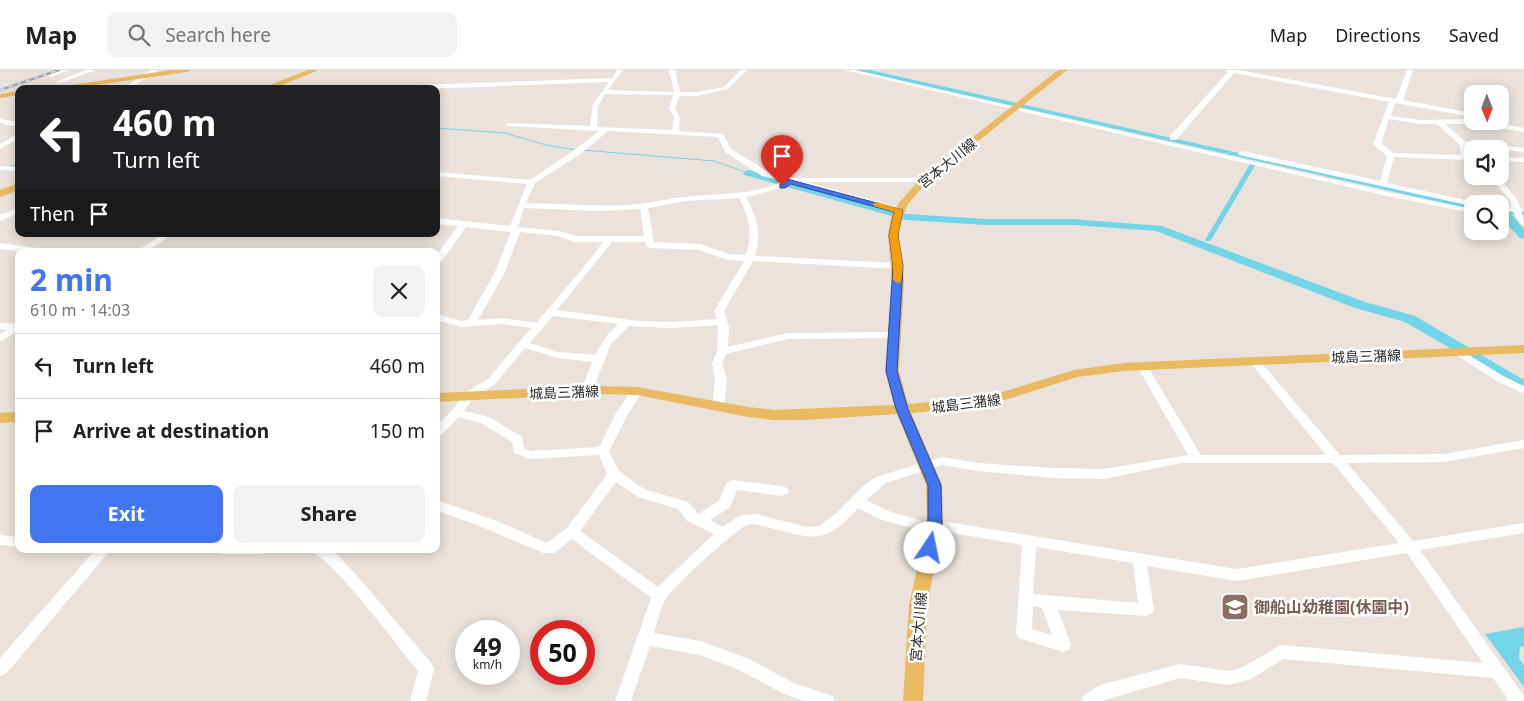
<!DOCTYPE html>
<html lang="en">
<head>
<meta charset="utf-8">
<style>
	:root { --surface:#fff; --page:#f2f2f2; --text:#202124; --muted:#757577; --line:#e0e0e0; --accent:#4276f0 }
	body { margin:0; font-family:"Noto Sans","Noto Sans JP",sans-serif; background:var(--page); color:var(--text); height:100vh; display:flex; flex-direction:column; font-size:19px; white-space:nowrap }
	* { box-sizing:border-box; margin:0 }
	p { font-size:16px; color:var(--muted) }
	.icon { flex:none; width:28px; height:28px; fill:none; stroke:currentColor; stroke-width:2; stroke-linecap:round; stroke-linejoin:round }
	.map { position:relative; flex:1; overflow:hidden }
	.panel { position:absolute; left:15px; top:178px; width:425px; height:305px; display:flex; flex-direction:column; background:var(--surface); border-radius:10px; box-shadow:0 2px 12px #0003 }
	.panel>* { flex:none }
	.banner { position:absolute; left:15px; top:15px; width:425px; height:152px; border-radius:10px; box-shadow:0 2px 12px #0003; background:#202124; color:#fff; overflow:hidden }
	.needle { width:32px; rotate:179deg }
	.tools { position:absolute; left:1464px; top:15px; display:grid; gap:10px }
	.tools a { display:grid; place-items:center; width:45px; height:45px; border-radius:10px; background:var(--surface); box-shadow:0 2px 12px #0003; font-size:25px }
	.speed { position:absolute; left:455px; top:550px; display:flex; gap:10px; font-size:25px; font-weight:700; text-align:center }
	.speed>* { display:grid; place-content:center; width:65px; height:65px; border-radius:50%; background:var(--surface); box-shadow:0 2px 12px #0003; line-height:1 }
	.speed small { font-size:12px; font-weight:400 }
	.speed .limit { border:8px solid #d22; background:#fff; color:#111 }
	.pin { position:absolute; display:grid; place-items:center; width:42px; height:42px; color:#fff; margin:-51px -21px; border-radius:50% 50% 50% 0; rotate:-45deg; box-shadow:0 0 5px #0007 }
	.pin .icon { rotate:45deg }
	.me { position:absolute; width:55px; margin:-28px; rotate:11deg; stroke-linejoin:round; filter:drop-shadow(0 0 4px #0008) }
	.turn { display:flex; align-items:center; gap:18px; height:105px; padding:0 15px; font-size:22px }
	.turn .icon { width:65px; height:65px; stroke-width:2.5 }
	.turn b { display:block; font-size:35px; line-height:42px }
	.then { display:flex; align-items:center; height:48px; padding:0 15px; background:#0003; gap:10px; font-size:19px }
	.round { display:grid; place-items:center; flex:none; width:52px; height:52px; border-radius:10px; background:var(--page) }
	.headline { display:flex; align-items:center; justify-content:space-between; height:85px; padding:0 15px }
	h1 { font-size:30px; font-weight:700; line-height:38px; color:var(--accent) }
	.action { display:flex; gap:10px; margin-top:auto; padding:10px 15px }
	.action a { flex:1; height:58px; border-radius:10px; background:var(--accent); color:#fff; font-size:20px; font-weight:700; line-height:58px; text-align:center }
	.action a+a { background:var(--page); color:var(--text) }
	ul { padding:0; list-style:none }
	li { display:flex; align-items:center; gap:15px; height:65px; padding:0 15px; border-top:1px solid var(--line) }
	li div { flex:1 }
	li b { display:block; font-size:19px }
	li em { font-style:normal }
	header { display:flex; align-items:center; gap:30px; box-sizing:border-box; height:70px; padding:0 25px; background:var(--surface); border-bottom:1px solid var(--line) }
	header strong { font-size:24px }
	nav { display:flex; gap:28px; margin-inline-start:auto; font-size:18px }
	.search { width:350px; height:45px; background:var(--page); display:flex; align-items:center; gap:12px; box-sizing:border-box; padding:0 18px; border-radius:10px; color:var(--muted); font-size:19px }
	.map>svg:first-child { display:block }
	.water { fill:#73d5e8 }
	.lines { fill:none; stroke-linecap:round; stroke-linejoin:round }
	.stream { stroke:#73d5e8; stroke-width:1 }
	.canal { fill:#73d5e8; fill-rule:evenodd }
	.river { fill:#73d5e8; fill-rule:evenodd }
	.minor { fill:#fff; fill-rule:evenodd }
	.major { fill:#e9ba61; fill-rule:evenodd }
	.rail-casing { stroke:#9ea3b2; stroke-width:2.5 }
	.rail { stroke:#fff; stroke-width:1; stroke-dasharray:4.5; stroke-linecap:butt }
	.route { fill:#4276f0; stroke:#2b4d9c }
	.slow { fill:#f59e0b }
	.labels { text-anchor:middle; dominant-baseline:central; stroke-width:5; stroke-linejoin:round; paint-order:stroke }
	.street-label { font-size:14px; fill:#292929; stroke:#fff }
	.near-education-label { font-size:16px; font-weight:bold; fill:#785e54; stroke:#fff; text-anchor:start }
</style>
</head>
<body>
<header>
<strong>Map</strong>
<div class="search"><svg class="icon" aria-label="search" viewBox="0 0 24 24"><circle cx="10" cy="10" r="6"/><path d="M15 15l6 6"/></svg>Search here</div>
<nav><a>Map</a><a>Directions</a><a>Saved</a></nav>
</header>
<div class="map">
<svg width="1524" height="631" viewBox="0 0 1524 631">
	<rect width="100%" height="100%" fill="#eae2db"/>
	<path class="water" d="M854,0H870L1469,135L1470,139Z
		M1524,557V576L1520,577L1519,588L1524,595V617L1485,564Z"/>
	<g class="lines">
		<path class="stream" d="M436,58L505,63L546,75L576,80
			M582,80L714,91L748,103
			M8,97L19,94"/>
		<path class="canal" d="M1253,92L1256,94L1211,170L1210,171H1206L1205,170L1250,94Z
			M1504,141H1524V145L1502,144V142Z"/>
		<path class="river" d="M748,100L907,144L986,149H1073L1162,156L1365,232L1415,246L1524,310V321L1405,252L1355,238L1156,161L1073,155H986L906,150L744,105L743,103Z
			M1500,139L1513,146L1524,159V169L1520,168L1500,147Z"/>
		<path class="minor" d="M60,0H69L51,7L48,5Z
			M87,0H96L60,13L55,12Z
			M151,0H158L130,19H122Z
			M617,0H623L608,20L674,22L669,0H675L680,22H697L724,17L741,0H747L728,19L697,26H679L675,39L680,47L679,61L723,64L731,79L768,102L789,108H927L928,110L924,112H805L902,138V142H899L791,113L771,121L746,127C757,147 762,164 755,186L898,193L903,196L898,199L753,191L724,241L729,257L728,277L788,263L894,262L899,265L894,268L788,269L726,284L722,293L727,310L724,336L718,340L712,336L715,310L712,293L717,282L718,255L673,258L629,256L611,274L591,324H583L581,321L592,292L558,288L525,278L495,314L472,329L464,341L489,347L522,367L524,378L531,381L599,377L616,343L633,318H641L643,321L628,344L609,381L619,401L641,417L647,420L688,432L698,444L719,431L727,412L732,410L782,416L787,418L789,421L787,424L782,426L737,420L730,437L710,450L723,457L739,446L756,444L807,457L819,456L838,442L861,418L876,407L942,387L978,393L1053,398L1104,399L1188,385L1137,296L1142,293L1147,296L1201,385H1326L1249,291L1254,288L1258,289L1340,385L1444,384L1524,370V378L1444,392L1347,393L1413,471L1524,453V463L1420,480L1524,626V631H1509L1493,608L1283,589L1251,609L1229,615L1180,608L1102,631H1081L1083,626L1100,615L1180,594L1229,601L1241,598L1281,575L1483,593L1407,483L1237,511L1147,496L1154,540L1151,544L1146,546L1058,540L1071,575L1069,580L1063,582L1019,568L1016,563L1022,475L940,461L934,464L882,450L858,438C825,475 814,469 770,458C763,456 754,452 747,455C737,458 670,520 665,530C660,540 657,553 654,563L701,571L749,589L794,613L833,626L835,631H804L784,624L737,599L700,585L650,576L631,631H615L651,528L572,469L554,483H543L487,459L436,440V430L497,451L547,473L567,458L607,404L599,385L530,389L514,383L512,372L481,353L459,347L440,366L436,367V356L453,340L464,323L487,310L531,258L503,254L461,257L436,250V244L461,251L468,250L494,204L511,162L466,157L441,192H436V186L458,156L436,154V148L510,156L527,114L436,106V102L530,110L573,81L599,61L508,56L506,55V53L590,56L593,34L609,12L422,19H297L300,17L419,15L612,8ZM605,24L673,25L669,39L674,47L672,60L597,57L598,37ZM608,61L718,67L725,82L762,106L783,111C755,125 724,123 693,126C670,128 648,134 625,135C592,137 559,133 526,133L535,113L579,85ZM739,128C749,147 753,164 746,185L729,184L700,174L654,172L648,138L686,131ZM524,138L598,141L640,139L644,166H575L559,161L518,157ZM520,162L558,166L574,172H603L583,198L536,253L503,248L478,250L504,204ZM612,172H645L647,177L650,178L699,180L728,190L744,191L714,241L717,249L673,252L639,251L557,240ZM553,246L618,254L608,264L595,285L558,282L530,273ZM1181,393H1333L1399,473L1237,499L935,450L930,453L891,442L866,430L886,413L942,395L978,401L1053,408L1104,409ZM616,412L638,427L678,439L687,451L714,464L658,517L580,461ZM1036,477L1133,493L1138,533L1033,524ZM1033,536L1042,538L1052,565L1032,559Z
			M844,0H855L1387,122L1472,139V143L1387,126Z
			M1225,0H1238L1396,29L1407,0H1413L1403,30L1472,43V47L1395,33L1391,46L1420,50L1471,49L1472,51H1486L1524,58V62L1471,54H1445L1464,71L1524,78V82L1466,76L1468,83L1472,87V92L1467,90L1394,87L1387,113L1475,132L1476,134H1472V136L1239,85L1238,83L1242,81L1380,111L1387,86L1373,74L1389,32L1234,3L1176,70H1170V66L1228,2ZM1389,49L1420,54H1437L1459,74L1461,85L1393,83L1381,73Z
			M0,49L19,52V56L5,55L4,53H0Z
			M19,63V68L0,79V74Z
			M1500,87L1524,88V92L1500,91Z
			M0,96L19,97V101L0,100Z
			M1490,106H1498L1519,132L1520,138L1524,139L1522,143L1524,155L1521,154L1513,142L1500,140V136L1511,137V132Z
			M19,138V143L0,151V145Z
			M163,164H173L147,181H137Z
			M0,173L37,178L41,181H19L0,179Z
			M0,253L19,254V261L0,271V264L7,260L0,259Z
			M1459,279L1505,307L1524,316V324L1497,311L1455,284L1454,282L1455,280Z
			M0,465L19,467V477L0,475Z
			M96,479H111L6,604L0,606V588Z
			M217,479H268L266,483L261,484H224L219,483Z
			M311,479H332L359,508L432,594L434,599L426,631H410L418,601C398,577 336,492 313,483Z"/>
		<path class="major" d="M171,0H191L187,2L68,19H46Z
			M308,0H319L272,19H260Z
			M1058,0H1067L927,112L908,134L902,148L898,164L904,211L899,301L908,334L986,327L1074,300L1124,293L1524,275V283L1124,301L1077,307L986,336L911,343L942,415L943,455L927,535L923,631H903L909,535L927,455L926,415L897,344L805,350H774L748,347L637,325L595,324L436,332V323L595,316L637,317L748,337L774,340L894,335L885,301L892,211L888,164L891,148L898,134L921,108Z
			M19,21V25L0,28V24Z
			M19,113V120L0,127V120Z
			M19,342V352L0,353V343Z"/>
		<defs>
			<path id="rail" d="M0,20L59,0"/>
		</defs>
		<use href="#rail" class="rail-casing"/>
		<use href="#rail" class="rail"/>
	</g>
	<path class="route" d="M787,109L903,140L898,165L903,196L897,301L908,339L941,415L942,455L935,482L930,483L925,482L923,478L928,455V415L896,339L886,301L893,196L889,165L894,142L791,114L785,118H780V114Z"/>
	<path class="slow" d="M877,132L903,140L898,165L903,196L901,212L898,213L893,210V196L889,165L894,142L874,136L873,134Z"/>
	<defs>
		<symbol id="school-square" viewBox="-11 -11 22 22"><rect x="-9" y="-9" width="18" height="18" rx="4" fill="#8d6e63" stroke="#fff"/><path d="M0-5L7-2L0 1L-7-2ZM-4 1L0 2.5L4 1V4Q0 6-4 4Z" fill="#fff"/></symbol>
	</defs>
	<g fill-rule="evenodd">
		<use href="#school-square" x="1219" y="521" width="32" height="32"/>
	</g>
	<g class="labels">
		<g class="street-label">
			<text transform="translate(947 93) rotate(-39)">宮本大川線</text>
			<text transform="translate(1366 286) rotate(-2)">城島三潴線</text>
			<text transform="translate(564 322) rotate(-2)">城島三潴線</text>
			<text transform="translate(966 333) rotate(-7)">城島三潴線</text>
			<text transform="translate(918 557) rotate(-85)">宮本大川線</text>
		</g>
		<g class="near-education-label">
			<text x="1254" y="537">御船山幼稚園(休園中)</text>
		</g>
	</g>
</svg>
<div class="tools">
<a><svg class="needle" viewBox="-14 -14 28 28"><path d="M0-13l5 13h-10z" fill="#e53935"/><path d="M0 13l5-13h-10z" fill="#757577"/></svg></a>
<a><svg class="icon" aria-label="sound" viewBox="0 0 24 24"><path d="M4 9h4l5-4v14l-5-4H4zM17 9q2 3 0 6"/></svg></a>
<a><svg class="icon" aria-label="search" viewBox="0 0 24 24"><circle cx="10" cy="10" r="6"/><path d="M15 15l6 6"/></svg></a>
</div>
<div class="speed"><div>49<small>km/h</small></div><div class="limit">50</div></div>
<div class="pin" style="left:782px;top:116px;background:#d93025"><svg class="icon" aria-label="arrive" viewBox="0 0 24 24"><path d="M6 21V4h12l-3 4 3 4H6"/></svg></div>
<svg class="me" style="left:930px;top:478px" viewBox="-20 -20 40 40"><circle r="19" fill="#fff"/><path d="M0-13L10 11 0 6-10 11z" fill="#4276f0"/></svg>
<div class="banner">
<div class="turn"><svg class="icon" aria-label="left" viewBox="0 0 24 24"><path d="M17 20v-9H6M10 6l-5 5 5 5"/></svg><div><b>460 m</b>Turn left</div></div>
<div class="then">Then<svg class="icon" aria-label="arrive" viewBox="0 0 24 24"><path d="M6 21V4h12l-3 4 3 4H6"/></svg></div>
</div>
<section class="panel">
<div class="headline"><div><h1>2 min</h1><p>610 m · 14:03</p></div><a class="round"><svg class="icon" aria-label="close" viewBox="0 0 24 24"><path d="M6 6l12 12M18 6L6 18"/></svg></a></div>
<ul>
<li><svg class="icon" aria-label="left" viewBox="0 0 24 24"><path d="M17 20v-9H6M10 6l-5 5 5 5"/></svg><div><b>Turn left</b></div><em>460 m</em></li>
<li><svg class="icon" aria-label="arrive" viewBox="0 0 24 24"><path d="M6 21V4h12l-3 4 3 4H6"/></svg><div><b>Arrive at destination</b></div><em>150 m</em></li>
</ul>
<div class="action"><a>Exit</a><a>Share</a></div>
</section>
</div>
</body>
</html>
